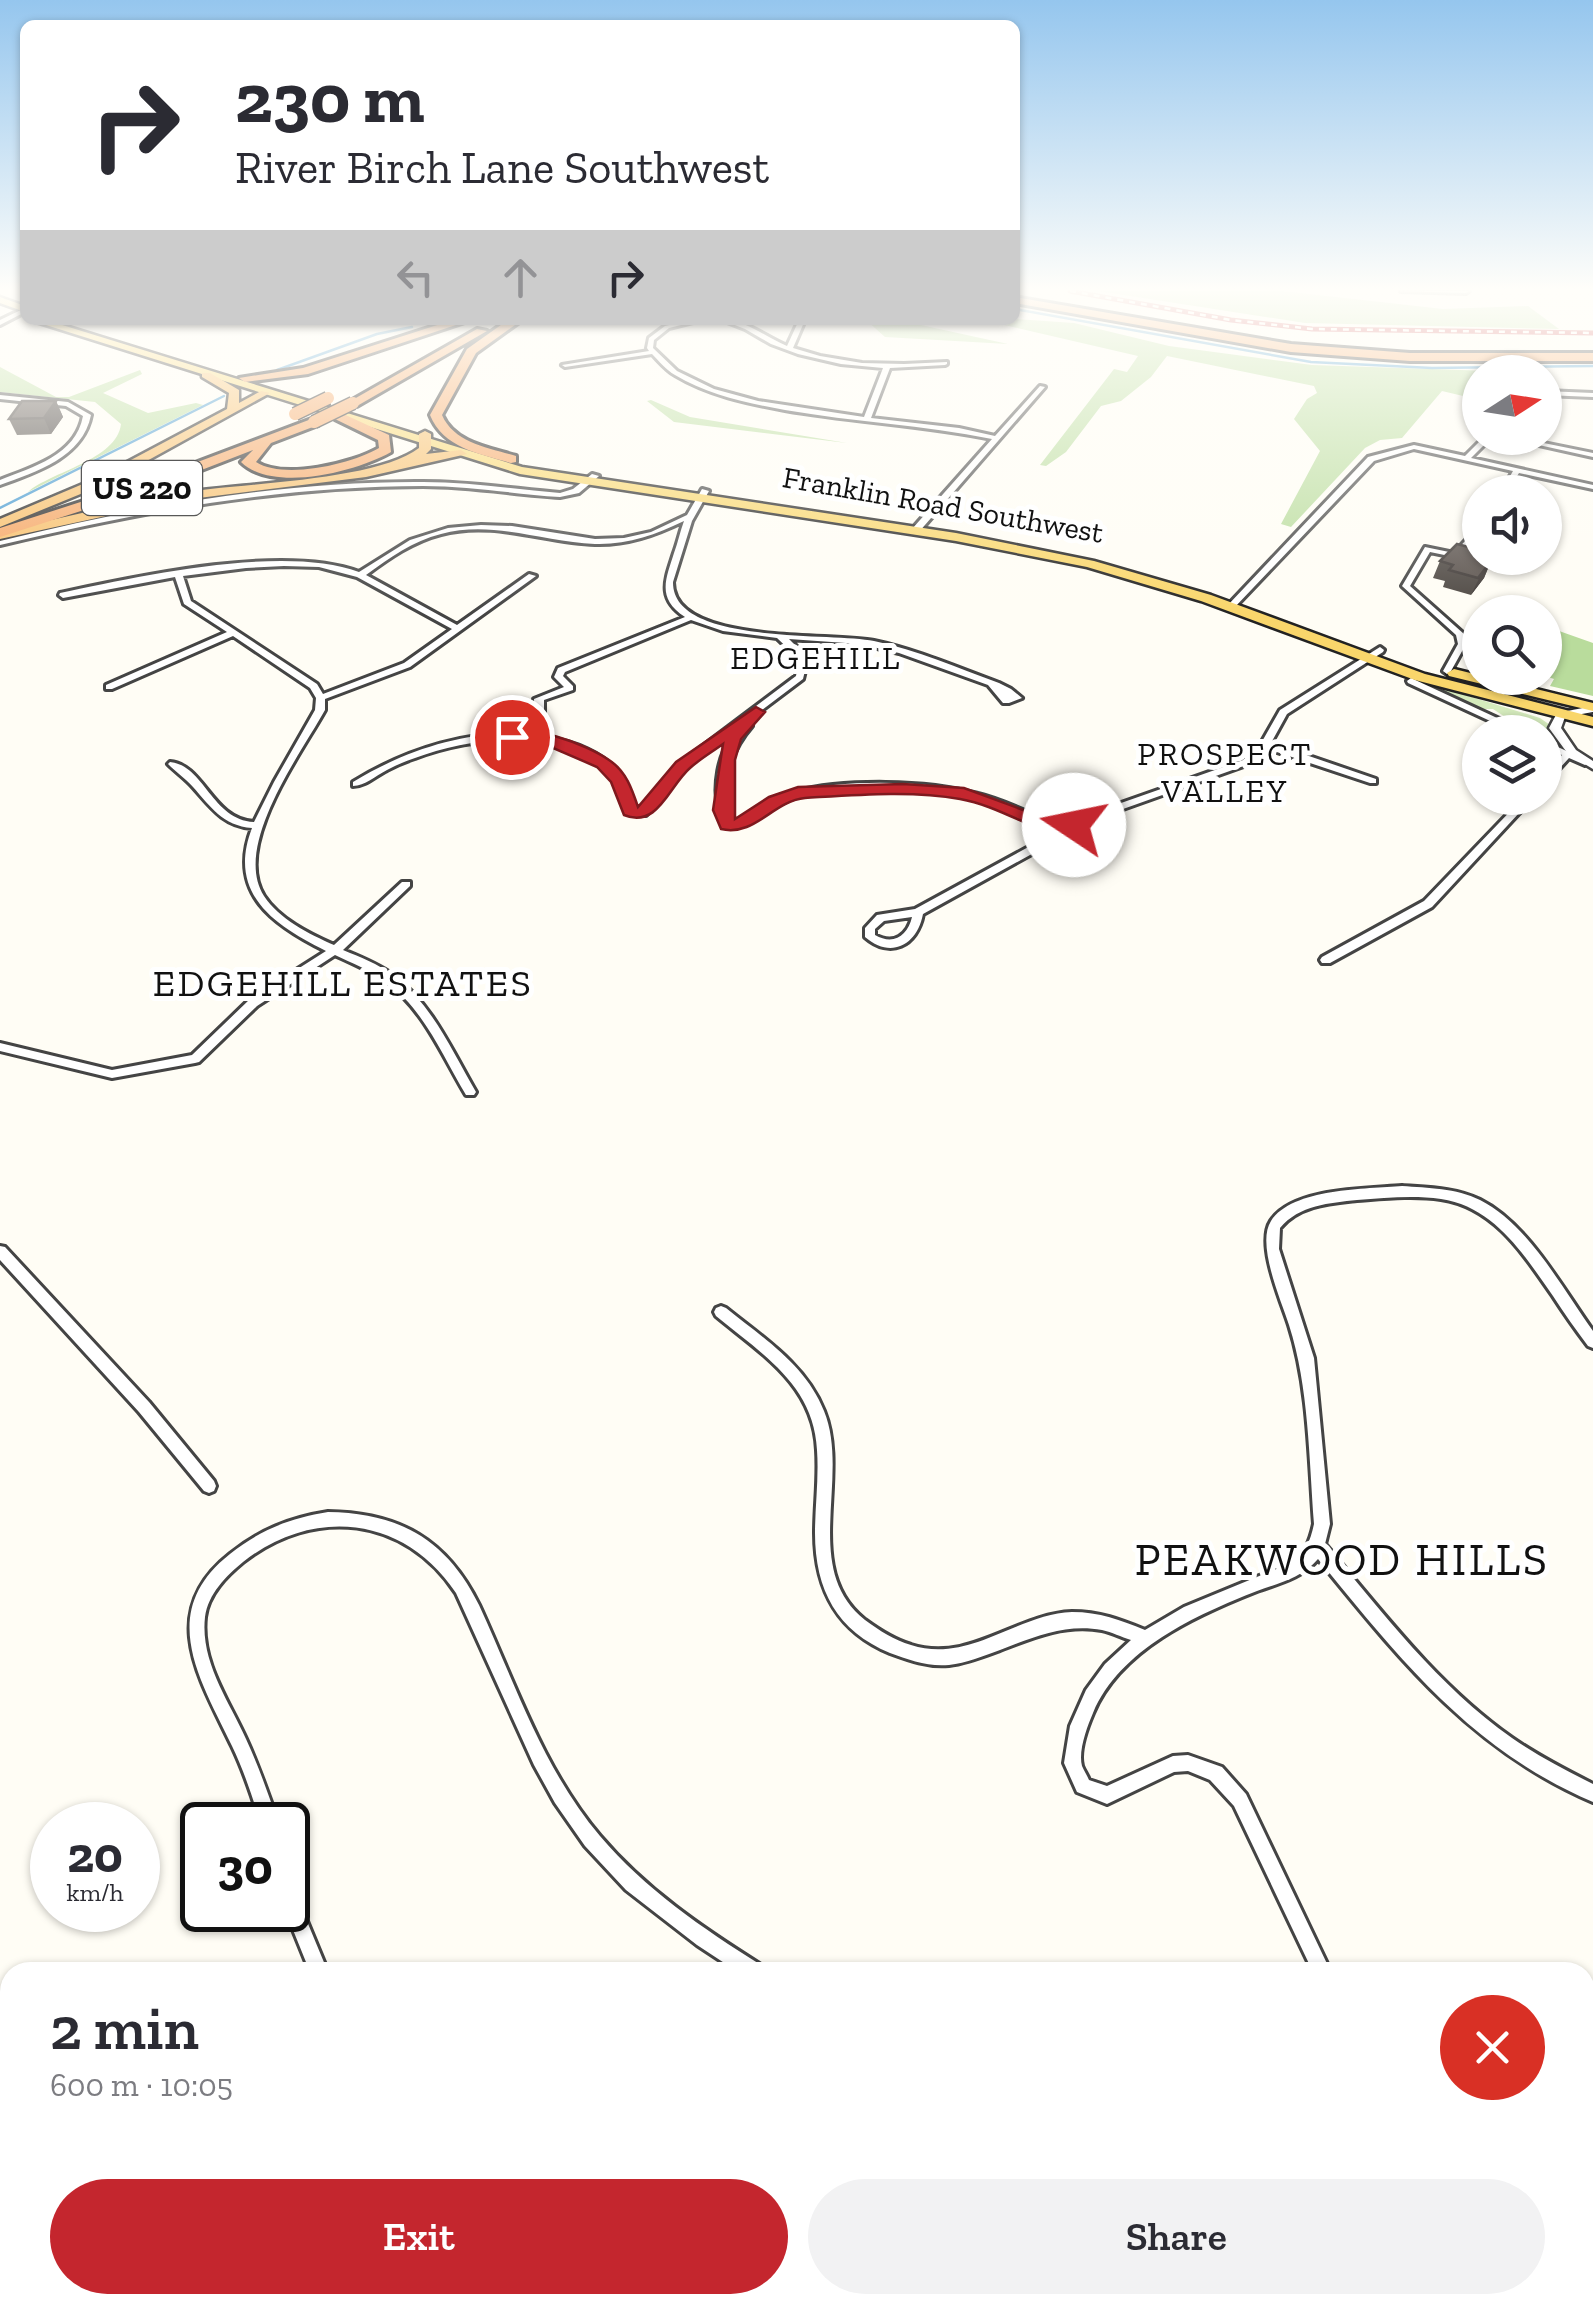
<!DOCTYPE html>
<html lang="en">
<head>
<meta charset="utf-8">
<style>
	:root { --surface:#fff; --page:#f2f2f3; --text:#2b2b33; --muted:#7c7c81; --accent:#c4262e }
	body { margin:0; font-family:"Zilla Slab",serif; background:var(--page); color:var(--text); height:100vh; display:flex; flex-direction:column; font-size:38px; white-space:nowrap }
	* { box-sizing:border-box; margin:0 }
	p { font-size:32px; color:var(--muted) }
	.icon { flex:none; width:55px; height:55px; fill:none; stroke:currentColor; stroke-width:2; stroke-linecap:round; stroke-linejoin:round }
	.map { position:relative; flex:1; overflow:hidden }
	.side { position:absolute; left:0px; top:1962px; width:1595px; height:352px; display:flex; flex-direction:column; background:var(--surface); border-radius:30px 30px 0 0; box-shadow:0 2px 8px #0004 }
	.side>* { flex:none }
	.banner { position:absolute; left:20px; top:20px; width:1000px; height:305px; border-radius:15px; box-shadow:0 2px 8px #0004; background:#fff; color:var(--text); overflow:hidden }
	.needle { width:65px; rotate:78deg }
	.tools { position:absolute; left:1462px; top:355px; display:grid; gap:20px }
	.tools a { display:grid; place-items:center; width:100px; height:100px; border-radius:50%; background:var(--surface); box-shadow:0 2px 8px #0004; font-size:50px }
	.speed { position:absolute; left:30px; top:1802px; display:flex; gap:20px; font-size:50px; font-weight:700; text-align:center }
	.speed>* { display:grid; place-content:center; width:130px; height:130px; border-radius:50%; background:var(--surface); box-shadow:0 2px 8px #0004; line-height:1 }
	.speed small { font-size:25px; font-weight:400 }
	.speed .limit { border:5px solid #111; border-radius:15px; background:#fff; color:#111 }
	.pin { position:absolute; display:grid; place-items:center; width:85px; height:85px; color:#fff; margin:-42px; border:5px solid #fff; border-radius:50%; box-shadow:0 2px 10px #0007 }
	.me { position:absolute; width:110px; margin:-55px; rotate:281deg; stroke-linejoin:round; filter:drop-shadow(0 0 8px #0008) }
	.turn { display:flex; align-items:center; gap:35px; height:210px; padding:0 50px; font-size:45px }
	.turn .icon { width:130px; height:130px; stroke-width:2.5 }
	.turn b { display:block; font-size:70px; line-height:85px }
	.lanes { display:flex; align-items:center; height:95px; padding:0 50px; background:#0003; justify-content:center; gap:50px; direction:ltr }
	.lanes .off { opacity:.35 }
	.round { display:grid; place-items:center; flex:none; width:105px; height:105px; border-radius:52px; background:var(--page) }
	.overview { display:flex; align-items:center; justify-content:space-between; height:170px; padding:0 50px }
	h1 { font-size:60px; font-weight:600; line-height:75px }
	.cta { display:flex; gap:20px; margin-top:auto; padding:20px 50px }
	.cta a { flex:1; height:115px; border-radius:60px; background:var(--accent); color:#fff; font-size:40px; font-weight:600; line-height:115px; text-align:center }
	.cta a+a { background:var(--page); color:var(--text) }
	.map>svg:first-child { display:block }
	.green { fill:#d5ebbd }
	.forest { fill:#b9dc9c }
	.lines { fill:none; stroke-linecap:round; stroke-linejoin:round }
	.stream { stroke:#3f96cf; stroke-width:2.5 }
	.minor-casing { stroke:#444; stroke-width:6 }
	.tertiary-casing { stroke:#444; stroke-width:5 }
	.primary-casing { stroke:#222; stroke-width:5 }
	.trunk-casing { stroke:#222; stroke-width:5 }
	.motorway-casing { stroke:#222; stroke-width:6 }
	.minor { fill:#fff; fill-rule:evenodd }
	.tertiary { fill:#fff; fill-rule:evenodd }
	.primary { fill:#f9d66b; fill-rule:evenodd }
	.trunk { fill:#f7bc64; fill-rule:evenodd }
	.motorway { fill:#f5a25d; fill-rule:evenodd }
	.rail-casing { stroke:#c4262e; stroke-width:5 }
	.rail { stroke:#fff; stroke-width:2.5; stroke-dasharray:6; stroke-linecap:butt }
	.motorway-bridge-casing { stroke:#222; stroke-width:15; stroke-linecap:butt }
	.motorway-bridge { stroke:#f5a25d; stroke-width:12 }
	.wall { fill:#4d4742 }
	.shaded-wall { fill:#3f3936 }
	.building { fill:#5a524d; stroke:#3f3936; stroke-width:2.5 }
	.route { fill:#c4262e; stroke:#7f191e; stroke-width:2.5 }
	.labels { text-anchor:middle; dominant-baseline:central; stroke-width:10; stroke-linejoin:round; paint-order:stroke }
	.far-street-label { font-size:30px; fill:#111; stroke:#fff }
	.shield { fill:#fff; stroke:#585858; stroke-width:2.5 }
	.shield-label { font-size:32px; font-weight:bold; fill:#111 }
	.far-neighbourhood-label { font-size:32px; letter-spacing:2.5px; fill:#111; stroke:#fff }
	.neighbourhood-label { font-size:38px; letter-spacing:2.5px; fill:#111; stroke:#fff }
	.near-neighbourhood-label { font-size:45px; letter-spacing:2.5px; fill:#111; stroke:#fff }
</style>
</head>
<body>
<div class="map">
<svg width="1593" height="2313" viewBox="0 0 1593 2313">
	<rect width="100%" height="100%" fill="#fffdf5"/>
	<path class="green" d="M1413,679L1540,718L1550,725L1556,739L1545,740V732H1528L1493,709H1476Z"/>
	<path class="forest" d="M1098,291H1282L1443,309L1528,306L1559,329L1305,323Z
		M1015,319L1074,323L1169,346L1312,365L1521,372H1480V400L1442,391L1402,438L1380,440L1365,448L1291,527L1281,524L1320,451L1294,419L1307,399L1317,393L1314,386L1167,356L1151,377L1121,401L1101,406L1066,452L1046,466L1040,465L1114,369L1127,372L1138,356L983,320Z
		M866,320H898L1008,344L885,337Z
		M0,367L56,397H69L140,370L142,374L103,393L148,413L196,403L203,405L28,492C50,472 117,460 121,424L95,402L0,392Z
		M651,400L690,417L847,443L674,422L647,401Z
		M1545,626L1593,643V696L1550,686L1554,679L1545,676Z
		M0,2039L10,2055V2305H162L166,2313H0Z"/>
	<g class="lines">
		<path class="stream" d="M1015,309L1311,362L1432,368L1593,366
			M532,322L549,320
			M277,370L377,334L412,327
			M0,508L224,396"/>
		<defs>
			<path id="minor" d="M1401,291H1469L1466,293Z
				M25,308V312L0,325V320Z
				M690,320H701L669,328L654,340L653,348L677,371L714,389L758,401L864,417L883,368L841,364L798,354L771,344L745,329L722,320C747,320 765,337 787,346L799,320H805L793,348L820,356L862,363L904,364L947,362V364L945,365L890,368L871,418L959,428L995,436L1040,386L1045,387L918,533H912V529L992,439C923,425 854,422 785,410C747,403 708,395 675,375C666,370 659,361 652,354L565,367L562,365L649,351L647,348L649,338L665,326Z
				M1545,391L1593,393V397L1545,395Z
				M0,395L68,402L91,415C83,457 36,472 0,485V480C33,467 76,455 83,416L66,406L0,399Z
				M1483,438H1491L1471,458L1593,485V489L1519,473L1507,492H1501L1513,471L1414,449L1374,461L1234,608L1227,606L1368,457L1414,445L1465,456Z
				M1507,438H1519L1593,453V457Z
				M592,474L599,476L579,493L560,497C514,494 469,486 423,486C279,486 139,512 0,545V541C139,507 279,481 423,482C469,482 514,489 560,493L573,489Z
				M702,489L709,491L692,521L673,582C672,646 831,632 874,641C917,650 958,668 999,683L1011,689L1022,698L1009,703H1003L988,685L899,653L860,644L789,639L808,658L803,679L685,768L646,815L627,813C623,802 621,787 613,777C569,725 472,736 415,758C406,761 396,765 387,770C375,776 365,786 353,786V782C405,750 473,727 535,736L534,699L564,687L554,677L558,668L685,617C656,598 666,579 674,553C678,542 680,532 684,521C655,535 627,545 595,544C543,542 493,520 441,534C413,541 389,558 366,575L457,625L529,574L536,576L410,667L325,699V710C300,755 232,846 264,896C279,919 309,934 334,945L402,882H410V886L343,950C360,957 378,964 393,975C432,1004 452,1051 476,1092L474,1095H466C442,1055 424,1009 384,980C369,970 352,963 335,955L257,1006L199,1062L195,1063L112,1078L0,1051V1043L112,1070L192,1055L249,1000L326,951C273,925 227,893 252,828C223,826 210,806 193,787C185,778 176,772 168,764L170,762C204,765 212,820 254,822L274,782L315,710L316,698L310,688L233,636L112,689H106V685L227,632L184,604L175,577L63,598L59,595L60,593C139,576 284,544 359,572L410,540L448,528L481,525L512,526L595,539L624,538L651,532L687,515ZM284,566L319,567L357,577L452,629L404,663L323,694L317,684L191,601L183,576L246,568ZM691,620L723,631L777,638L799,659L796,676L679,764L640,809H635C632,798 629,787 623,778C606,753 573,741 544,737V700L573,690V686L563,676L565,672Z
				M1477,528H1480V535L1459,558L1430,552L1410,586L1464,634L1466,644L1451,671L1447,674L1443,671L1458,644L1456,635L1402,586L1425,547L1454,553Z
				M1380,647L1384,650L1383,652L1287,714L1271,743L1376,779V783H1370L1268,749L1263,756L1255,762L1095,819L923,914C917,946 890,959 865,937V928L877,915L915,909L1056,832C1030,821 1004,808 977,800C938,789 895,788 855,791C835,792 812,792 794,798C768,806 753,831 724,827C710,795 715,744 747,723L752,726C729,752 719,788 732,822C755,818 771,797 793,792C845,779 926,780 978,794C1007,801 1035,816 1064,828L1087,815L1249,758L1256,752L1280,710ZM912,917C908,935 894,946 875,935V929L884,921Z
				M1411,678L1523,730L1525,732H1514L1408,683L1407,681Z
				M1545,741L1590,762L1585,765L1569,758L1548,781L1545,782V773L1562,755L1545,748Z
				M1523,798H1533L1432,907L1330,963H1322L1320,960L1322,957L1424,901Z
				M1402,1186C1428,1188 1456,1188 1480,1200C1528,1224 1562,1288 1593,1331V1348L1588,1346C1576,1330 1564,1313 1553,1296C1524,1255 1495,1207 1441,1199C1413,1195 1385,1198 1357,1200C1330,1203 1299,1205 1280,1228L1279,1249L1314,1358L1330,1524L1325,1544C1383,1613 1438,1686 1512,1738C1538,1756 1565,1770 1593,1784V1802C1471,1750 1399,1658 1318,1559C1302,1578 1279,1583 1257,1591C1196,1615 1120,1649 1093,1713C1087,1727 1078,1751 1082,1766C1084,1771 1087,1775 1089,1780L1107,1786L1173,1756L1188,1755L1222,1767L1246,1794L1331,1972H1313L1234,1806L1210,1780L1188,1771L1174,1772L1107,1804L1077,1792L1064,1763L1070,1726L1086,1690L1105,1664L1131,1640C1121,1637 1112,1632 1102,1630C1066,1623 1033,1637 1000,1650C984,1656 966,1663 949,1665C928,1667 909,1660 890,1653C837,1631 815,1590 815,1533C815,1506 819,1478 817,1450C814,1385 762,1354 716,1316L714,1312L716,1308L721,1306L726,1308C763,1338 806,1365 824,1411C851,1477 800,1569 865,1620C880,1631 894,1640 911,1645C969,1664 1017,1614 1072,1612C1100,1612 1120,1620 1145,1630L1184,1607L1291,1563C1306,1552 1310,1542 1314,1524C1309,1459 1309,1387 1289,1325C1281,1300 1256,1244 1271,1221C1292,1188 1367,1189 1402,1186Z
				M0,1246L5,1247L149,1402L214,1481L216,1486L214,1491L209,1493L204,1491L139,1412L0,1260Z
				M328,1512C400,1513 447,1540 479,1605C515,1683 543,1769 600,1836C645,1889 702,1928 761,1965L763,1972H738L697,1945L626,1890L585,1846L555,1803L534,1765L456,1593C405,1516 314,1506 243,1562C226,1576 208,1594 205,1617C200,1662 229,1701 246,1739C259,1767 269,1796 279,1825H261C253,1798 244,1771 232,1746C200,1679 156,1612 230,1554C260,1530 290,1518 328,1512Z
				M288,1887L294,1890L328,1972H310L285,1910H288Z
				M584,2305H610L614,2313H587Z"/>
			<path id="tertiary" d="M1593,706V712L1565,717L1561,728L1576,750L1593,761V769L1568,754L1549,728L1557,713Z"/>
			<path id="primary" d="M0,297L25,306V312L0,303Z
				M30,320H46L522,467L956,533L1094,561L1211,595L1425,674L1593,717V726L1415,680L1201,601L1087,567L956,541L520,474Z
				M1454,669L1593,703V711L1449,676L1447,673Z"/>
			<path id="trunk" d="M202,373H210L239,390V403L261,391L270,393L105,484L0,527V519L97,478L227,409L229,393L202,377Z
				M425,431L431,434V449L426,454L461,450L467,454L366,477L175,501L0,539V531C57,519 115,505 173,494C234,483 375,482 419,448V434Z"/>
			<path id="motorway" d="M1015,297L1291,344L1410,353H1593V361H1410L1291,352L1015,303Z
				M453,320H471L308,374L245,382L239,378L303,368Z
				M508,320H522L476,353L442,415C454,443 489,448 516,456V462L511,463C480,454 443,448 430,415L467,349Z
				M477,329L487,331L357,406L347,403Z
				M339,412L389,435L391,452C356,472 273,493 241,462L253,450L168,483L0,537V528L158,477L314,418L320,422L318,425L271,443L256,462C284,480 352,464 379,448L378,440L335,419V413Z"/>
		</defs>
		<use href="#minor" class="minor-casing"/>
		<use href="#tertiary" class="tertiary-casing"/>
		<use href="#primary" class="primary-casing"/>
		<use href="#trunk" class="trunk-casing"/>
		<use href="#motorway" class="motorway-casing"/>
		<use href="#minor" class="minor"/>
		<use href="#tertiary" class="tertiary"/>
		<use href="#primary" class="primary"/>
		<use href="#trunk" class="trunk"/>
		<use href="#motorway" class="motorway"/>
		<defs>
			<path id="rail" d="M1070,291L1231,320L1312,329L1593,333"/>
		</defs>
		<use href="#rail" class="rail-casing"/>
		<use href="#rail" class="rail"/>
		<defs>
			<path id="motorway-bridge" d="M295,414L328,398
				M314,422L353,403"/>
		</defs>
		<use href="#motorway-bridge" class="motorway-bridge-casing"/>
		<use href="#motorway-bridge" class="motorway-bridge"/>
	</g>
	<path class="wall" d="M56,401L63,417L51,434L17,435L9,419Z
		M1440,561L1489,560L1491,561L1484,578L1471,595L1443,587L1445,581L1433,578Z"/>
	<path class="shaded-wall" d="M56,401L63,417L51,434L44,418Z
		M1489,558L1486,568L1491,561L1484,578L1471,595Z"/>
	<path class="building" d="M22,401H56L44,418L9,419Z
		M1457,544L1480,550V558H1489L1487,560L1491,561L1478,578L1449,570L1453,565L1440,561Z"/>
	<linearGradient id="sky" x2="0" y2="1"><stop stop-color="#95c6ee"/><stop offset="0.47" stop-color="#fffefa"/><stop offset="1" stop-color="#fffefa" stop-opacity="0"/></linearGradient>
	<rect width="1593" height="615" fill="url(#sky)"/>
	<path class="route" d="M756,707L765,712L741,739L735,760V819L769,797L798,787L903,784L964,788L1061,824L1074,819L1083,825L1062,837C1028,827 995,805 960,799C912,790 854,795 805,798C773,801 755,837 721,829L713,810L723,744C712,752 700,759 690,768C669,786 658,829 624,815L611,782L597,767L537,741L512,742L503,737C526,720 587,745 609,760C626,771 632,789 638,807L676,762Z"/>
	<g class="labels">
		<g class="far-street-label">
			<text transform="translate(943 505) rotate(10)">Franklin Road Southwest</text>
		</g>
		<rect class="shield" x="82" y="461" width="120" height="54" rx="8"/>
		<g class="shield-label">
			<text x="142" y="488">US 220</text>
		</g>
		<g class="far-neighbourhood-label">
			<text x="816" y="658">EDGEHILL</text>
			<text x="1225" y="754">PROSPECT<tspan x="1225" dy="37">VALLEY</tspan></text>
		</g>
		<g class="neighbourhood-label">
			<text x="343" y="983">EDGEHILL ESTATES</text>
		</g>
		<g class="near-neighbourhood-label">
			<text x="1342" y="1560">PEAKWOOD HILLS</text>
		</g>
	</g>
</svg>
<div class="tools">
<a><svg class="needle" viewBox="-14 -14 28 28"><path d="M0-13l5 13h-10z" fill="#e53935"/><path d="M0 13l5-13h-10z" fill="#7c7c81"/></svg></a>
<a><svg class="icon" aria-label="sound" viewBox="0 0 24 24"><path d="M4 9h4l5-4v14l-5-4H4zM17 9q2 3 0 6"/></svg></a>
<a><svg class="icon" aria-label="search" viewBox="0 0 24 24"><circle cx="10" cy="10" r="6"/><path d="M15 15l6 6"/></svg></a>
<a><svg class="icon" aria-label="layers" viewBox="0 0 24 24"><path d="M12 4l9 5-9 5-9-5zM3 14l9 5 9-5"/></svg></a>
</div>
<div class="speed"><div>20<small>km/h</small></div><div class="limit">30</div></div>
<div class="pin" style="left:512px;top:737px;background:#d93025"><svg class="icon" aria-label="arrive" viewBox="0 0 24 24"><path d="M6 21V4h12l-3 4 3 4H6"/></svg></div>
<svg class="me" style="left:1074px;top:825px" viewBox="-20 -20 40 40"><circle r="19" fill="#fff"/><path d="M0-13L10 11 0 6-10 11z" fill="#c4262e"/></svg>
<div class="banner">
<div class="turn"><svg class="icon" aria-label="right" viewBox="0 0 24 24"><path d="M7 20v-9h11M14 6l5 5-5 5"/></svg><div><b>230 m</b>River Birch Lane Southwest</div></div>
<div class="lanes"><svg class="icon off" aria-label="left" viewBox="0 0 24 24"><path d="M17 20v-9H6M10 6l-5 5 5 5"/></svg><svg class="icon off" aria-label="ahead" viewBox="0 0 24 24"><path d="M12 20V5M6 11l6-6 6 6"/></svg><svg class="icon" aria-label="right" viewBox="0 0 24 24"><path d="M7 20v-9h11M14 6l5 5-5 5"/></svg></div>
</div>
<section class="side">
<div class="overview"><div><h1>2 min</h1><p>600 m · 10:05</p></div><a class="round" style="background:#d93025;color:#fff"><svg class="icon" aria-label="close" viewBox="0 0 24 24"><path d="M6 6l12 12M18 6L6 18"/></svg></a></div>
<div class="cta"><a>Exit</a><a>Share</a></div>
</section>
</div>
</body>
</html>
